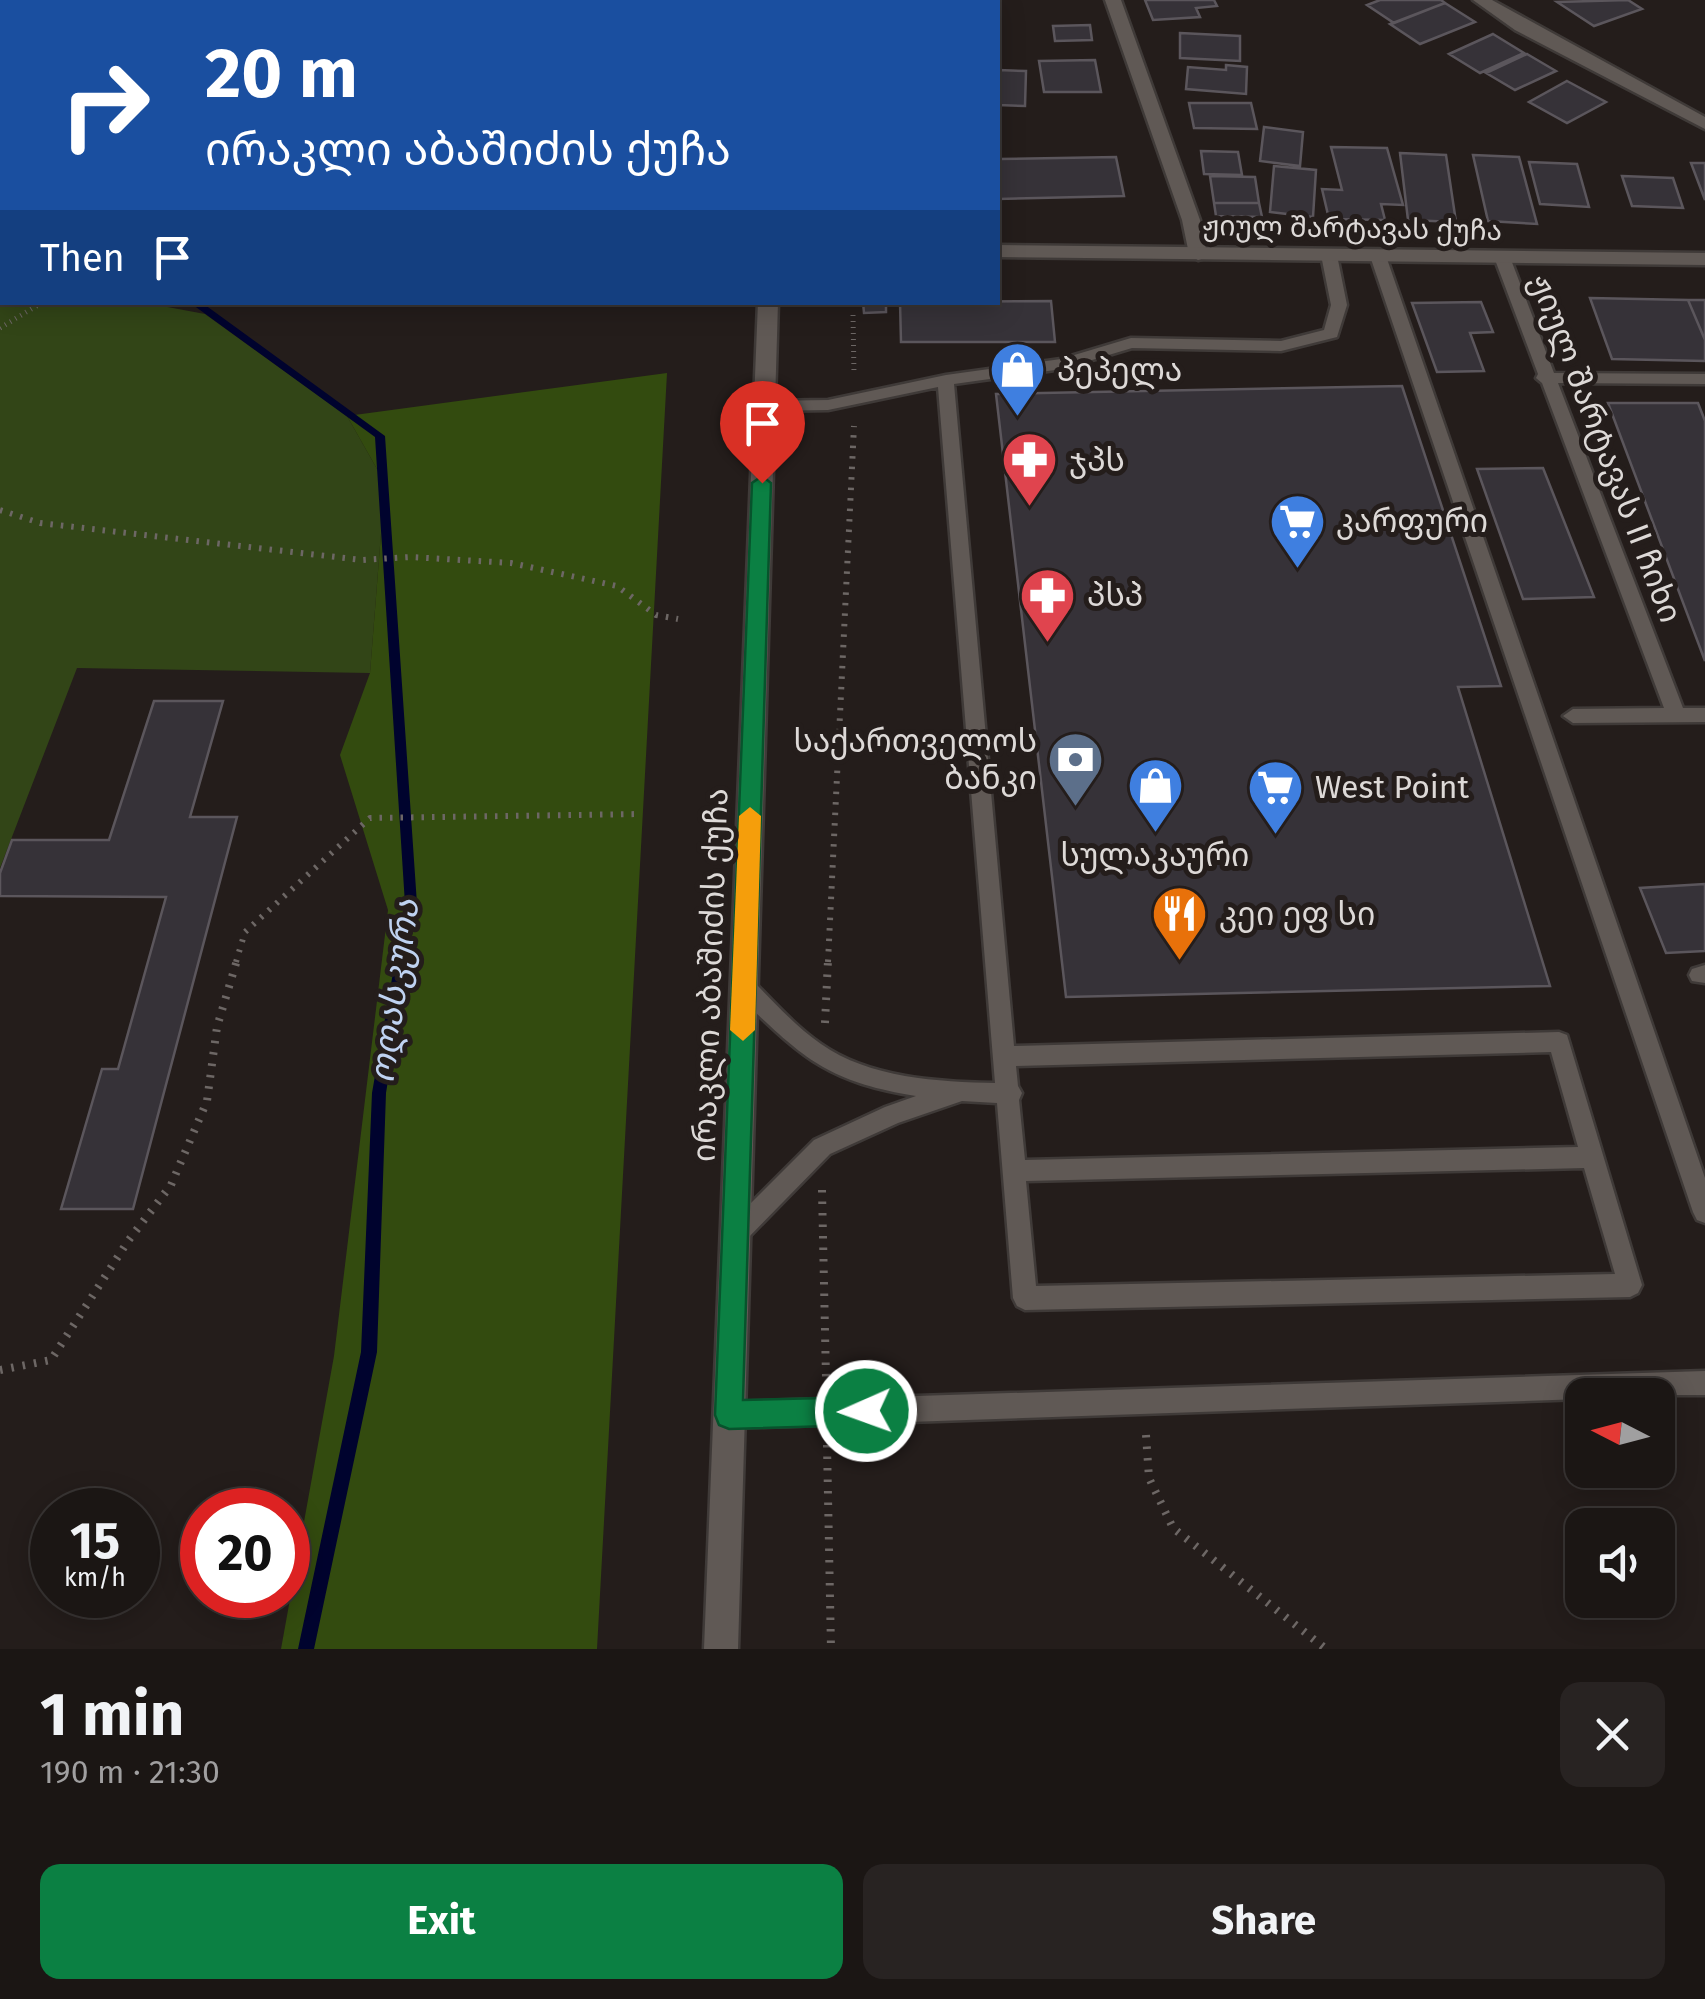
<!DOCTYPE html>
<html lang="en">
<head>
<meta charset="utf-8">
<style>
	:root { --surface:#1b1614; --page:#282322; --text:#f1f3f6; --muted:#a09fa0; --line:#393534; --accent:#0b8043 }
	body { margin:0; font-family:"Fira Sans","Noto Sans Georgian",sans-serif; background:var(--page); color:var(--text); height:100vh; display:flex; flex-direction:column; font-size:38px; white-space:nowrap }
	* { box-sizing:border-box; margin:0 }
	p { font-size:32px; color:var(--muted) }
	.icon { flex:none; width:55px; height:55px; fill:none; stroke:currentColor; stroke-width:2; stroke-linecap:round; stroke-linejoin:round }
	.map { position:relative; height:1649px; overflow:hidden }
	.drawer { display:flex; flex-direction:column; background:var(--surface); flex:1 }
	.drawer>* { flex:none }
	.hud { position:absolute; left:0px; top:0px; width:1000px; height:305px; box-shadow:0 5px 25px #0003,0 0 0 2px var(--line); background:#1a4fa0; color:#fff; overflow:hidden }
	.needle { width:65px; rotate:276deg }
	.tools { position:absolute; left:1565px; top:1378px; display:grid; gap:20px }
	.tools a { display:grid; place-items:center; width:110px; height:110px; border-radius:20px; background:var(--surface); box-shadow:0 5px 25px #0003,0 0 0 2px var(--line); font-size:50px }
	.speed { position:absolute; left:30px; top:1488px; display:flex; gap:20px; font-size:50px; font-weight:700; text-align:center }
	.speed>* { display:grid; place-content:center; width:130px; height:130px; border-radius:50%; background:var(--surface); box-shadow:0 5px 25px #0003,0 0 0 2px var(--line); line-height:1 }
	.speed small { font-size:25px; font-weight:400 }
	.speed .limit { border:15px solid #d22; background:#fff; color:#111 }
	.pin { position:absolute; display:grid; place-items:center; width:85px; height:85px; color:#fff; margin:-102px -42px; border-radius:50% 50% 50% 0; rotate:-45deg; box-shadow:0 0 10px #0007 }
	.pin .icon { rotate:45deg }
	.me { position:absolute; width:110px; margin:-55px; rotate:268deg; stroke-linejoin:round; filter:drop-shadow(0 0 8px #0008) }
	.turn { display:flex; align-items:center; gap:35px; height:210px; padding:0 40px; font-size:45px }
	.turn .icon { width:130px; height:130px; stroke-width:2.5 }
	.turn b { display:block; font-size:70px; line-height:85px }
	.then { display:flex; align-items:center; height:95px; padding:0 40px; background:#0003; gap:20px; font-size:38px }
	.round { display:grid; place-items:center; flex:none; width:105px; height:105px; border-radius:20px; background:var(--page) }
	.summary { display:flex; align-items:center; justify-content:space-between; height:170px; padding:0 40px }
	h1 { font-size:60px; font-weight:700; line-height:75px }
	.cta { display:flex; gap:20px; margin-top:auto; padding:20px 40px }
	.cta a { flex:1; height:115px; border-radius:20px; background:var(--accent); color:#fff; font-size:40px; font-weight:700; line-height:115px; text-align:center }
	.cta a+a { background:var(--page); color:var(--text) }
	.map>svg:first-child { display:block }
	.green { fill:#324517 }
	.forest { fill:#334b0f }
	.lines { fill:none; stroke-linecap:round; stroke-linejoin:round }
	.stream { fill:#00032e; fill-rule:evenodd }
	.building { fill:#363238; stroke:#5b565c; stroke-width:2.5 }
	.service-casing { stroke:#3f3a38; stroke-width:5 }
	.minor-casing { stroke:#3f3a38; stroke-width:5 }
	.tertiary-casing { stroke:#3f3a38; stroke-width:5 }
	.secondary-casing { stroke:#3f3a38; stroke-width:5 }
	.path-far2 { stroke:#6d6765; stroke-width:5; stroke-dasharray:1 5; stroke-linecap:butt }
	.path-far1 { stroke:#6d6765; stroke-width:6; stroke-dasharray:2.5 8; stroke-linecap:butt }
	.path { stroke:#6d6765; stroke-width:8; stroke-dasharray:2.5 9; stroke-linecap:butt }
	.service { fill:#605955; fill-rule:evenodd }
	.minor { fill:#605955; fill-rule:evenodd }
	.tertiary { fill:#605955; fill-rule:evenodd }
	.secondary { fill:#605955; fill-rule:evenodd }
	.route { fill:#0b8043; stroke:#07532c; stroke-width:2.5 }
	.slow { fill:#f59e0b }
	.labels { text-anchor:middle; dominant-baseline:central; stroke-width:10; stroke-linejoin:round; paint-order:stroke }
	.far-street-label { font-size:28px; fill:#ddd9d7; stroke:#241d1b }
	.poi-label { font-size:32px; fill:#ddd9d7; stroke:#241d1b; text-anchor:start }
	.street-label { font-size:32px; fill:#ddd9d7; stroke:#241d1b }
	.water-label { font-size:35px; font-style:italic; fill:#bfd2f1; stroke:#241d1b }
</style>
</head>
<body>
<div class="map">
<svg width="1705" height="1649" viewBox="0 0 1705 1649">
	<rect width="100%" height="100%" fill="#241d1b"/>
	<path class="green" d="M0,274L2,302L146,303L205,314L347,416L385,483L370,673L77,668L0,868Z"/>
	<path class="forest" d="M667,373L597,1649H281L334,1356L388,910L340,755L370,673L385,483L347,416Z"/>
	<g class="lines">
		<path class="stream" d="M0,249L2,250V256L0,255Z
			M189,302H201L385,436L417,904L386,1093L377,1352L314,1649H298L361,1352L372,1093L405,904L375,437Z"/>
	</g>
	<path class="building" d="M1145,0H1214L1217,6L1196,8L1200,17L1153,20Z
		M1380,0H1441L1445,3L1394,23L1367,5Z
		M1628,0L1642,9L1594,26L1557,2Z
		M1445,3L1475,22L1420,44L1390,24Z
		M1090,25L1092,40L1055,41L1053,26Z
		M1180,33L1240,36V61L1180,58Z
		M1493,34L1524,53L1480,73L1449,54Z
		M1527,54L1556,71L1515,90L1486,73Z
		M1095,60L1101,92H1044L1039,61Z
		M1226,65L1247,67L1246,94L1186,89L1188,67L1226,70Z
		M998,70L1026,71L1025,106L998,105Z
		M1567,81L1606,102L1567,123L1529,102Z
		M1189,103H1251L1257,129L1194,128Z
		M1264,127L1303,132L1300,166L1260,161Z
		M1331,147L1387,148L1403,205L1381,204L1385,220L1329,219L1322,189L1342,190Z
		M1201,151L1238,152L1242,175L1204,174Z
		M1400,153L1446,155L1456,222L1408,220Z
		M1473,155L1519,157L1537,224L1488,221Z
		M1116,157L1124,196L998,199V159Z
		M1529,162L1577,164L1589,207L1540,204Z
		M1691,163H1705V200Z
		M1274,166L1316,170L1313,217L1270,212Z
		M1210,176L1255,177L1259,203H1214Z
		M1622,176L1673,178L1683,208L1632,206Z
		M1214,203H1259L1262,217L1216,216Z
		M1590,298L1688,300L1705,340V361L1612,359Z
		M1688,300H1705V340Z
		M1051,301L1055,342H901L900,302Z
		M863,302H886V312L864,313Z
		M1481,302L1493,332L1470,333L1484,371L1437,372L1412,303Z
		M1402,386L1501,686L1458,687L1550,986L1066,997L996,394Z
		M1608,403H1698L1705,421V661Z
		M1543,468L1594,597L1523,599L1477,469Z
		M154,701H223L190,817H237L133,1209H61L102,1069H118L166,897L0,896V873L12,840H109Z
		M1705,884V951L1666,953L1640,888Z"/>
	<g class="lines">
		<defs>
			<path id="service" d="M569,0H581L582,2H569Z
				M964,0H980L982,2H965Z
				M2,20V29L0,30V21Z
				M1329,250L1337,255L1347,305L1337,337L1281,351L1132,348L1062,369L954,384L1014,1046L1559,1032L1567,1035L1642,1285L1638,1293L1630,1297L1025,1310L1017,1306L1013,1298L997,1103L962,1101L898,1123L830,1154L744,1242L736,1245L728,1242L724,1234L728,1226L814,1140L885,1107L916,1096C823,1081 802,1056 736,994L733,987L736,980L744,978L752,980C774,1002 795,1026 821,1044C869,1078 939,1082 995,1083L938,387L828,410L764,411L756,406L764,401L828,400L946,375L1061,359L1131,338L1281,341L1324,330L1331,305L1321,255ZM1551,1052L1578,1147L1025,1160L1019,1100L1022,1093L1018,1086L1016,1066ZM1584,1168L1615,1274L1036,1286L1026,1181Z
				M1378,251L1386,256L1705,1178V1223L1697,1220L1693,1212L1370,256Z
				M1502,252L1510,257L1554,373L1705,374V384L1558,383L1683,708H1705V722L1573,723L1563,716L1573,709L1664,708L1542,383L1536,378L1538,374L1494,257Z
				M1705,965V983L1692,981L1689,975L1692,969Z
				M1705,1371V1395H1582V1399L729,1428L720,1424L716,1415L720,1406L729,1402Z"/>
			<path id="minor" d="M1105,0H1121L1200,220L1207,254L1205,258L1198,260L1189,254L1182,220Z
				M1473,0H1492L1705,117V129L1515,30Z
				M0,73H2V83H0Z"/>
			<path id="tertiary" d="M998,245L1705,253V265L998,257Z"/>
			<path id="secondary" d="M753,0H769L770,2H754Z
				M758,302H778L738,1649H704Z"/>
		</defs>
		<use href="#service" class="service-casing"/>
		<use href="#minor" class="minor-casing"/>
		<use href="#tertiary" class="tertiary-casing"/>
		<use href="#secondary" class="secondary-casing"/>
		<path class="path-far2" d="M853,315L854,374
			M0,328L43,302"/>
		<path class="path-far1" d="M0,510L40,523L362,560L410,557L511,563L617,586L656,615L678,619
			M236,962L245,932L370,818L642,814
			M828,962L854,426"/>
		<path class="path" d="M825,1023L828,960
			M822,1190L826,1378
			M0,1370L51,1360L128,1241L171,1185L207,1101L217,1027L237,960
			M1146,1435L1149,1478L1173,1528L1326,1649
			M827,1445L831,1649"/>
		<use href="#service" class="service"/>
		<use href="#minor" class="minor"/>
		<use href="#tertiary" class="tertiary"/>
		<use href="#secondary" class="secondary"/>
	</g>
	<path class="route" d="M762,476L771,483L743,1400L866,1397L876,1401L880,1411L876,1421L866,1425L729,1429L719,1425L715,1415L752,483Z"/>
	<path class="slow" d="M750,807L761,816L755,1030L743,1041L730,1030L739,816Z"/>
	<defs>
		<symbol id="shop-pin" viewBox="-11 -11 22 30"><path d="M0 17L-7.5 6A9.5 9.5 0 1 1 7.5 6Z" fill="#3f7fe0" stroke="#241d1b"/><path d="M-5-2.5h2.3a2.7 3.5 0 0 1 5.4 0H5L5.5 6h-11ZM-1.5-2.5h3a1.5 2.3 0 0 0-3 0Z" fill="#fff"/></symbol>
		<symbol id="pharmacy-pin" viewBox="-11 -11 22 30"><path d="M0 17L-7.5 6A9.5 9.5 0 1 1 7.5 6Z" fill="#e0444e" stroke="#241d1b"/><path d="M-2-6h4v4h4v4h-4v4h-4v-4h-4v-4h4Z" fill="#fff"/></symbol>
		<symbol id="supermarket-pin" viewBox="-11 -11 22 30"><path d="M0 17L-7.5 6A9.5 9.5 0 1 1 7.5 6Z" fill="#3f7fe0" stroke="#241d1b"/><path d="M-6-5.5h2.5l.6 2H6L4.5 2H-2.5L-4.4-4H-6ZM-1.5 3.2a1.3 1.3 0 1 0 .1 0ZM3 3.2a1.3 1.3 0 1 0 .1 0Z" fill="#fff"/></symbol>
		<symbol id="bank-pin" viewBox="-11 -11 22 30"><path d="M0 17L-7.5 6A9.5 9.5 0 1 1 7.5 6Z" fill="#5c6f8a" stroke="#241d1b"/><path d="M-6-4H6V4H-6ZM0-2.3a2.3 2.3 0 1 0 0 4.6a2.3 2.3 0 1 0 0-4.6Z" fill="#fff"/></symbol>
		<symbol id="restaurant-pin" viewBox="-11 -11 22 30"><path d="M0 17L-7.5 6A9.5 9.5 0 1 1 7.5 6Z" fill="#e8710a" stroke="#241d1b"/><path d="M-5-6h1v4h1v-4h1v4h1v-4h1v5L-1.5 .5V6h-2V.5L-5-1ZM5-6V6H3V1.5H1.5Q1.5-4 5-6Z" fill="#fff"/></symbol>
	</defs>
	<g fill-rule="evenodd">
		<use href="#shop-pin" x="986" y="338" width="63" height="86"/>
		<use href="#pharmacy-pin" x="998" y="428" width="63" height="86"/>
		<use href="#supermarket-pin" x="1266" y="490" width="63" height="86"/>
		<use href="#pharmacy-pin" x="1016" y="564" width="63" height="86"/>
		<use href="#bank-pin" x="1044" y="728" width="63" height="86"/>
		<use href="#shop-pin" x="1124" y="754" width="63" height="86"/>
		<use href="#supermarket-pin" x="1244" y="756" width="63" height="86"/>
		<use href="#restaurant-pin" x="1148" y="882" width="63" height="86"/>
	</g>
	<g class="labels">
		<g class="far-street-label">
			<text transform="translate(1352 228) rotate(1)">ჟიულ შარტავას ქუჩა</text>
		</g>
		<g class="poi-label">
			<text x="1057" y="370">პეპელა</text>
			<text x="1069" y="460">ჯპს</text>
			<text x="1336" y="521">კარფური</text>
			<text x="1087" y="595">პსპ</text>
			<text x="1037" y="741" text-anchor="end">საქართველოს<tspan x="1037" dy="37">ბანკი</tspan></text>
			<text x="1315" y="787">West Point</text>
			<text x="1155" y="855" text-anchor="middle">სულაკაური</text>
			<text x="1219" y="914">კეი ეფ სი</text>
		</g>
		<g class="street-label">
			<text transform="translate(1606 448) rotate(69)">ჟიულ შარტავას II ჩიხი</text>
			<text transform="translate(710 975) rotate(-88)">ირაკლი აბაშიძის ქუჩა</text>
		</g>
		<g class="water-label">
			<text transform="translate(394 991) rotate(-82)">ოღასკურა</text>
		</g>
	</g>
</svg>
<div class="tools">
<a><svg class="needle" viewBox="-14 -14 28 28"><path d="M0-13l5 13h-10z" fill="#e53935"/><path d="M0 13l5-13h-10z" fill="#a09fa0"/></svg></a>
<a><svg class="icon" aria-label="sound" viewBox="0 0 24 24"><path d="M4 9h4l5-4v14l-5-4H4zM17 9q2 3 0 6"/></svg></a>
</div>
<div class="speed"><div>15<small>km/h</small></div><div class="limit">20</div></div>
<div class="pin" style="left:762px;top:483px;background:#d93025"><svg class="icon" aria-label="arrive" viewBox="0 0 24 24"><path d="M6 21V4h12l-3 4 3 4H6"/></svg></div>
<svg class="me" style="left:866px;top:1411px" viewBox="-20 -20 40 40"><circle r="17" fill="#0b8043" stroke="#fff" stroke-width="3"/><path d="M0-11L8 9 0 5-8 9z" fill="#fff"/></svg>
<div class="hud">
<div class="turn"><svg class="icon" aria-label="right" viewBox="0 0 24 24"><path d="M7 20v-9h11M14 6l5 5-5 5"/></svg><div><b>20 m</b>ირაკლი აბაშიძის ქუჩა</div></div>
<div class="then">Then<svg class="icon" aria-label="arrive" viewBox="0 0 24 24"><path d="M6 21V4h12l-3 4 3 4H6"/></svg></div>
</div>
</div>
<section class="drawer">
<div class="summary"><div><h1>1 min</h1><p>190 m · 21:30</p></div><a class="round"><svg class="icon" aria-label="close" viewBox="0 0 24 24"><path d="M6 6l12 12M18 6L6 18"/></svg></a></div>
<div class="cta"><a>Exit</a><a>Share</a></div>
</section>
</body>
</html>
